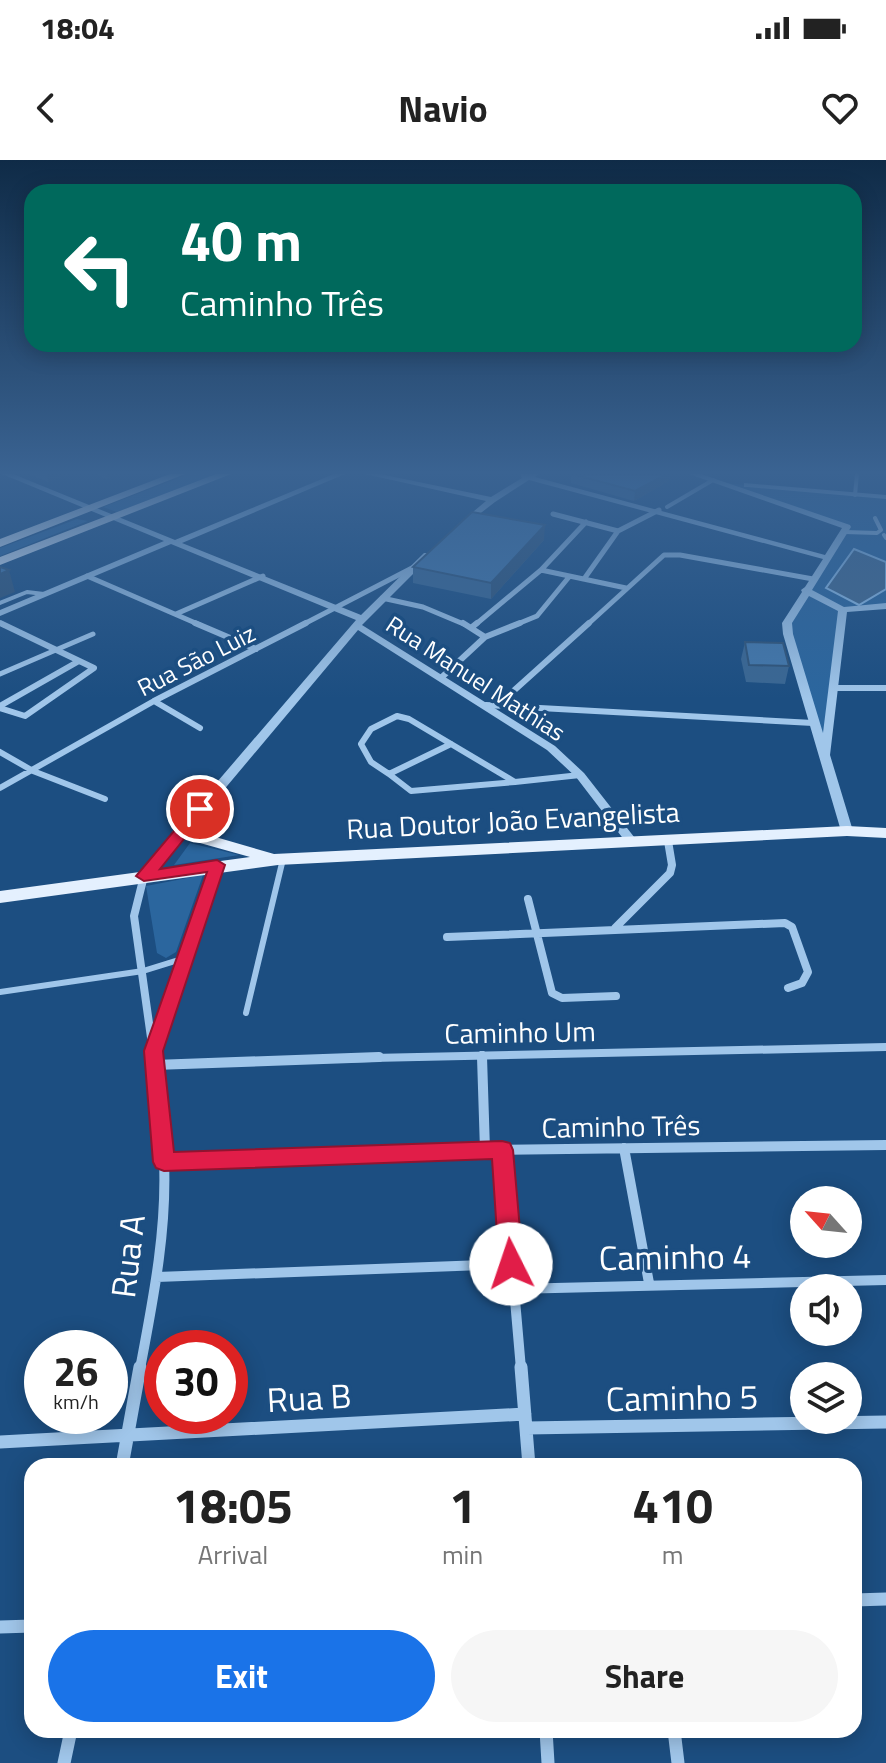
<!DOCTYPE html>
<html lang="en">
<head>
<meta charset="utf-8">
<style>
	:root { --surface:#fff; --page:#f6f6f6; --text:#222; --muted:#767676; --accent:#1a73e8 }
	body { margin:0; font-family:"Titillium Web",sans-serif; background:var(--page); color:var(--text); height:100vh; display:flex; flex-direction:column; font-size:30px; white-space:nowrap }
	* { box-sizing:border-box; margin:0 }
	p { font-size:26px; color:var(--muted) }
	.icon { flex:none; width:44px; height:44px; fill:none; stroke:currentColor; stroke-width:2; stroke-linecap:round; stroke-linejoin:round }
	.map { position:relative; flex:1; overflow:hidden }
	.side { position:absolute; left:24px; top:1298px; width:838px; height:280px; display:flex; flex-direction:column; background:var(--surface); border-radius:24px; box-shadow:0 4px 20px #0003 }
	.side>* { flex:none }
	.banner { position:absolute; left:24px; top:24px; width:838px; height:168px; border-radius:24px; box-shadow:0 4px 20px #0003; background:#00695c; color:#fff; overflow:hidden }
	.needle { width:52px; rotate:297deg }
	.controls { position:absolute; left:790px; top:1026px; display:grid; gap:16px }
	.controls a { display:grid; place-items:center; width:72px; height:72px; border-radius:50%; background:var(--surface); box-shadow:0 4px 20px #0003; font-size:40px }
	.speed { position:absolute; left:24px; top:1170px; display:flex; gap:16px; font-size:40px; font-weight:700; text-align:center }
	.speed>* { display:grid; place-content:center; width:104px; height:104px; border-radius:50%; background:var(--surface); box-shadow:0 4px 20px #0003; line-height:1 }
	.speed small { font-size:20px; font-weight:400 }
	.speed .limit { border:12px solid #d22; background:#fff; color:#111 }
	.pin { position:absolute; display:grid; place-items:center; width:68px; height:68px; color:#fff; margin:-34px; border:4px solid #fff; border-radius:50%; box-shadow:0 2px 8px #0007 }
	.me { position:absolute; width:88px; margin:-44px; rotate:356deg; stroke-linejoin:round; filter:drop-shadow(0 0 6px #0008) }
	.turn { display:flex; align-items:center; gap:28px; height:168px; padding:0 24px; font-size:36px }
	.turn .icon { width:104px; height:104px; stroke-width:2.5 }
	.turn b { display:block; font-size:56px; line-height:68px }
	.eta { display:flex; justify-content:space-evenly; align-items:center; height:136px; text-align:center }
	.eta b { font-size:48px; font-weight:700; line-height:56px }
	.primary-button { display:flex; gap:16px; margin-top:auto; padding:16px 24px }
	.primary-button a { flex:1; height:92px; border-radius:48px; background:var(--accent); color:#fff; font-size:32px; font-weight:700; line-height:92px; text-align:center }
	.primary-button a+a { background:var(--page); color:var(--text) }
	.status { display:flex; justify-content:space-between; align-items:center; height:56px; padding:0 40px; background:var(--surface); direction:ltr }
	.status svg { height:22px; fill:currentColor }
	header { display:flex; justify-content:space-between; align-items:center; height:104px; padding:0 24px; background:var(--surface); font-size:36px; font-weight:700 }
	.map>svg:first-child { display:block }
	.green { fill:#2b669e }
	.water { fill:#43698e; stroke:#93c2ec; stroke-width:2 }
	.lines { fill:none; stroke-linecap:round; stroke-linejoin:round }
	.service-far2 { stroke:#a0c6ea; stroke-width:4 }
	.service-far1 { stroke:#a0c6ea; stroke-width:5 }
	.service { stroke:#a0c6ea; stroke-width:6 }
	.minor-far4 { stroke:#a0c6ea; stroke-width:5 }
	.minor-far3 { stroke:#a0c6ea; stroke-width:6 }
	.minor-far2 { stroke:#a0c6ea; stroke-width:8 }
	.minor-far1 { stroke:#a0c6ea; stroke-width:10 }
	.minor { stroke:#a0c6ea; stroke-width:13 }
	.tertiary { fill:#a0c6ea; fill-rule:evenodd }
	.primary { fill:#e4f0fe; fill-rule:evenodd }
	.wall { fill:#3a6793 }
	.shaded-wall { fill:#305478 }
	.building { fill:#4478ab; stroke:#305478; stroke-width:2 }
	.route { fill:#e11d48; stroke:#92132f; stroke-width:2 }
	.labels { text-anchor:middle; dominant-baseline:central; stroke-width:7; stroke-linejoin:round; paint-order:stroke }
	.far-street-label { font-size:24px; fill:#fff; stroke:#1c4e81 }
	.street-label { font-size:28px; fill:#fff; stroke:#1c4e81 }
	.near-street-label { font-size:34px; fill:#fff; stroke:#1c4e81 }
</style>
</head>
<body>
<div class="status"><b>18:04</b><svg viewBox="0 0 49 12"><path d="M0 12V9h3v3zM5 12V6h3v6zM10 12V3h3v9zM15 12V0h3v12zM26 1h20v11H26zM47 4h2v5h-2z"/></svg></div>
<header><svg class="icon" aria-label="back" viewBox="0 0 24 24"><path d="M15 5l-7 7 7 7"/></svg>Navio<svg class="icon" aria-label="heart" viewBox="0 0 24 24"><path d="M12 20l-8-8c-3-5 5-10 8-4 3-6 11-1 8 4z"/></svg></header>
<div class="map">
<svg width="886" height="1603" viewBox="0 0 886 1603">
	<rect width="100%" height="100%" fill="#1c4e81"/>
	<path class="green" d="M189,314H216L117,352L103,347Z
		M723,323L886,337V444L843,449L826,598L787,463L847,367Z
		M77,359L88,361L0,396V388Z
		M190,683L239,695L174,705Z
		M203,715L176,792L166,798L157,793L146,726Z"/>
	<path class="water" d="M854,389L886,402V429L859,445L826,428Z"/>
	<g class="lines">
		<path class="service-far2" d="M855,335L857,314
			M667,347L713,320
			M845,372L877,373L881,370L875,358
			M884,375L886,378
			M0,443L27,432L44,434"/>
		<path class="service-far1" d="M0,514L93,474"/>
		<path class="service" d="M0,832L143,811L185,798
			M246,853L283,699"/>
		<path class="minor-far4" d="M553,354L618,371
			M541,410L626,428
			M87,416L200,465
			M584,419L618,371L659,350
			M382,438L423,447L466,465
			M176,454L263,416
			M0,463L4,465
			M302,465L412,408
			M475,465L541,410L586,362
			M515,465L537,456L569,417
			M587,465L664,395H680L813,419"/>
		<path class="minor-far3" d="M0,463L94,508L25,556L0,548
			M195,463L256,489
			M472,467L477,463
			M485,477L520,463
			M442,517L485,477L463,463
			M835,528H886
			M154,541L200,568
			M499,544L589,463
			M486,545L813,563
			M0,546L79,501
			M451,584L389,614L411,631L515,622
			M0,592L33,611L105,639
			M389,614L371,602L361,584L371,569L397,556L409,559L515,622L580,615
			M0,628L154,541L306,463"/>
		<path class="minor-far2" d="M144,716L134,756L154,899
			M528,739L552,833L562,838L616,836
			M615,768L670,713L672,705L668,681
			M447,777L785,763L792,767L808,812L802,823L788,828
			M155,887L217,707
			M482,895V899
			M326,899L886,887"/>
		<path class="minor-far1" d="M482,897L485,990
			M154,905L379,897
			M624,988L649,1123
			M502,990L521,1209
			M164,1002L485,990L886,985
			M157,1117L511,1104
			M513,1129L886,1120
			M140,1209C153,1140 167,1071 164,1001C162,966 157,931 154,897"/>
		<path class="minor" d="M521,1207L529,1306
			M527,1268L886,1262
			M0,1282L525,1254
			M122,1306L140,1207
			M854,1440L886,1439
			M0,1467L32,1466
			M546,1570L548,1603
			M674,1570L678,1603
			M64,1603L71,1570"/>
		<path class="tertiary" d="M2,314H13L175,380L334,314H345L182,383L361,455L424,393H430V397L362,465L555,586L584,613L638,682L636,685H628L576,617L547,590L358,470L149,719H139L138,716L139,713L356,460L171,384L0,456V450L164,381Z
			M365,314H380L491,337L522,318L520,314H538L535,317L825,395L842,368L689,314H701L850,365L851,367L812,430L844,447L886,443V449L847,452L830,595L853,671L851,674H843L841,671L783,474L782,463L802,432L801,430L805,427L823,399L529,320L495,342L464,366L460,364L461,362L486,341ZM809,436L838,451L823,573L793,474L792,463Z
			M744,323L886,335V339L747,327H744Z"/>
		<path class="primary" d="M170,314H185L0,387V379Z
			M216,314H231L0,405V397Z
			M847,666L886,668V678L847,676L278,705L0,743V731L250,697L175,676L172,672L181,667L274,694Z"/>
	</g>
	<path class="wall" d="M28,314H70L48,322Z
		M95,314H119L107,319Z
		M571,314H670L669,321L634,341L571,323Z
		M544,380L491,439L413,423V407Z
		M745,482L789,506L785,524L746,522L741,499Z"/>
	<path class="shaded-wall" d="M46,314H70L48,322Z
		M106,314H119L107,319Z
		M667,314H670L669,321L634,341L635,331Z
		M545,365L544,380L491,439V423Z
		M9,410L15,432L0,438V414Z"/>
	<path class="building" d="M572,314H667L635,331Z
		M472,352L545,365L491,423L413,407Z
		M0,407L9,410L0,414Z
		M745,482L783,483L789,506L749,505Z"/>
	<linearGradient id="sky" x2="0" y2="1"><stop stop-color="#0f2b47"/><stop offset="0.58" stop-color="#3a6392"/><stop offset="1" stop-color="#3a6392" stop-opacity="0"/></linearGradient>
	<rect width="886" height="539" fill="url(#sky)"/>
	<path class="route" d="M200,644L208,649L160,709L217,700L225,705L163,891L174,992L502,981L510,983L513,990L523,1104L520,1112L511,1115L503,1112L499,1104L492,999L164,1011L156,1008L153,1002L144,891L207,712L144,721L136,716L195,646Z"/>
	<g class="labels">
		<g class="far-street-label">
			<text transform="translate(196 500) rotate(-27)">Rua São Luiz</text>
			<text transform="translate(476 518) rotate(33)">Rua Manuel Mathias</text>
		</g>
		<g class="street-label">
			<text transform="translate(513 660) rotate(-3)">Rua Doutor João Evangelista</text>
			<text transform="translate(520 872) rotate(-1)">Caminho Um</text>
			<text transform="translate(621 966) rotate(-1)">Caminho Três</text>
		</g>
		<g class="near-street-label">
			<text transform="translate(127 1096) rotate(-83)">Rua A</text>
			<text transform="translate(675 1096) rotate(-1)">Caminho 4</text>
			<text transform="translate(309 1237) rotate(-3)">Rua B</text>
			<text transform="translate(682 1237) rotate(-1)">Caminho 5</text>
		</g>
	</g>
</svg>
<div class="controls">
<a><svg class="needle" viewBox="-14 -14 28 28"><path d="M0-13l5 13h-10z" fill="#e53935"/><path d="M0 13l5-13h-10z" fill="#767676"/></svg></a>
<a><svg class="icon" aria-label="sound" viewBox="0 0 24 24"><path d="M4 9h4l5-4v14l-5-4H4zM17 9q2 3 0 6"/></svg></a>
<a><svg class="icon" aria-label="layers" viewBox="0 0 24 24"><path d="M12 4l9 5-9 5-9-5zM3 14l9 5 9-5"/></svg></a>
</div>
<div class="speed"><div>26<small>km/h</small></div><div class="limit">30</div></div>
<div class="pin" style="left:200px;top:649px;background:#d93025"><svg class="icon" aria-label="arrive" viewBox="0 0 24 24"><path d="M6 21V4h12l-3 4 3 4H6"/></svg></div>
<svg class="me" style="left:511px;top:1104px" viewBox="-20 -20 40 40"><circle r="19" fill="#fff"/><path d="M0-13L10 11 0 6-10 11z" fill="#e11d48"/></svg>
<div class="banner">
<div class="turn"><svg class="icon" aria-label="left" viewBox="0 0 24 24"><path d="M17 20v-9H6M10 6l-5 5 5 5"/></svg><div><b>40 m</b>Caminho Três</div></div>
</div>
<section class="side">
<div class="eta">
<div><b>18:05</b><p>Arrival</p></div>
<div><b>1</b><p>min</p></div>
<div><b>410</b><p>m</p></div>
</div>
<div class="primary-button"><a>Exit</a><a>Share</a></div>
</section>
</div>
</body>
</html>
